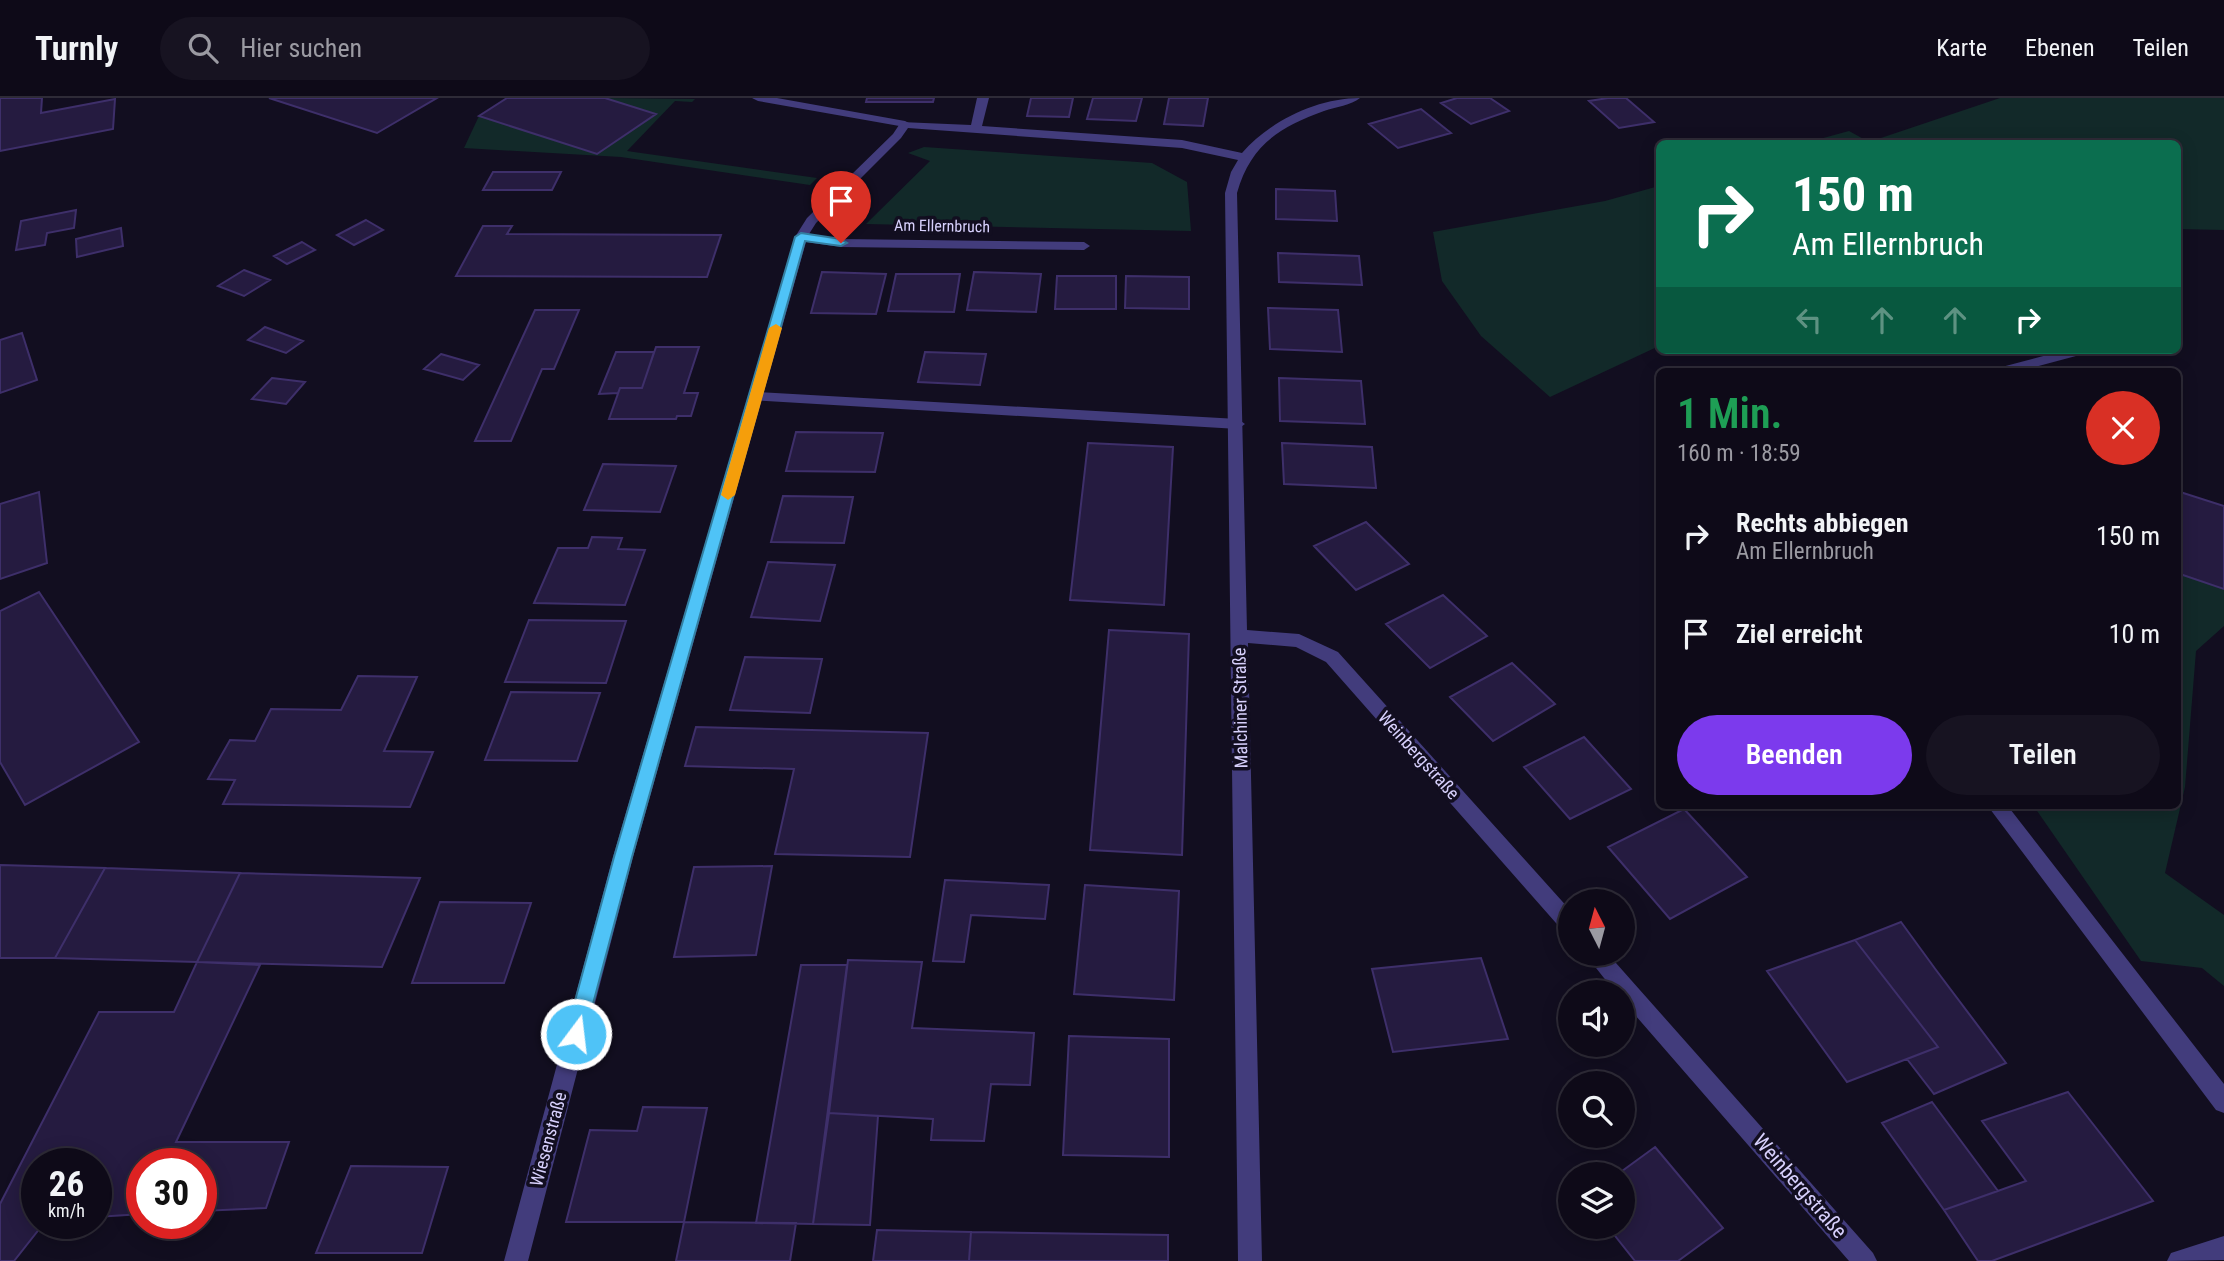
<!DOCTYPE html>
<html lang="de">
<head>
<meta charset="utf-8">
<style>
	:root { --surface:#0e0a18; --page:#171321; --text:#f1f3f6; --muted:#9b9aa2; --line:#2e2b37; --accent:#7c3aed }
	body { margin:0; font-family:"Roboto Condensed",sans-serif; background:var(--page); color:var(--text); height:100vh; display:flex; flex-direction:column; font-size:26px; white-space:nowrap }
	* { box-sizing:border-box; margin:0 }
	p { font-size:23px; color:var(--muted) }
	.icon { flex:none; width:38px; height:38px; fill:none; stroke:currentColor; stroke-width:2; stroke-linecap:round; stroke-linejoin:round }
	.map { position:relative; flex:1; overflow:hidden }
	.panel { position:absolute; left:1656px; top:270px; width:525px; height:441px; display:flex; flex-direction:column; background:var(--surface); border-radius:10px; box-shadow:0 4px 18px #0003,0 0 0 2px var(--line) }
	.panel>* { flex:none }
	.guide { position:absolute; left:1656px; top:42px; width:525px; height:214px; border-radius:10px; box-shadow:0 4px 18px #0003,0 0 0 2px var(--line); background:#0b6e4f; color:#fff; overflow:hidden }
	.needle { width:46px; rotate:354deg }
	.fabs { position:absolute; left:1558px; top:791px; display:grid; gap:14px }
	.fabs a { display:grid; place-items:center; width:77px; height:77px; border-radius:50%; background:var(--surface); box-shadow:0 4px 18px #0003,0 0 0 2px var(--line); font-size:35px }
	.speed { position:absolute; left:21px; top:1050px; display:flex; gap:14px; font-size:35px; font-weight:700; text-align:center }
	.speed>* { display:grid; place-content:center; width:91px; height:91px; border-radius:50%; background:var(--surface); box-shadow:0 4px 18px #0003,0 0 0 2px var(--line); line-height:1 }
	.speed small { font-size:18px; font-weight:400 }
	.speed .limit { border:10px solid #d22; background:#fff; color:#111 }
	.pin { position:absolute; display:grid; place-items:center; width:60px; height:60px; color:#fff; margin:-72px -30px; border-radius:50% 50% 50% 0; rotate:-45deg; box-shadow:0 0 7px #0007 }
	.pin .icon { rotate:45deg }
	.me { position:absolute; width:77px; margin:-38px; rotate:15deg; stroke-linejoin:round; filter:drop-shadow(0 0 5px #0008) }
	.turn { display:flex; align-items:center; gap:24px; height:147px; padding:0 21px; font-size:32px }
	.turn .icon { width:91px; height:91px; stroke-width:2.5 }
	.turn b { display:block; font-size:49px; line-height:60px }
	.lanes { display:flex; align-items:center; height:66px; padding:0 21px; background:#0003; justify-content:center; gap:35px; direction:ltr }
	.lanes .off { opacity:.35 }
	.round { display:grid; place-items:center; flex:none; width:74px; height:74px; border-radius:37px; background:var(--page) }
	.headline { display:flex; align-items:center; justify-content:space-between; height:119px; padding:0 21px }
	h1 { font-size:42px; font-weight:600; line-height:52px; color:#1e9e55 }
	.cta { display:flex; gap:14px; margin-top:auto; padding:14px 21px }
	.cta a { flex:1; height:80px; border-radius:42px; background:var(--accent); color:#fff; font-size:28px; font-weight:600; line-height:80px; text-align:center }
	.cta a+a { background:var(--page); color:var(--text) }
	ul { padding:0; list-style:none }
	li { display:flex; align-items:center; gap:21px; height:98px; padding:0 21px }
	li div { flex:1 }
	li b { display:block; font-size:26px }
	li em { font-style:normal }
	header { display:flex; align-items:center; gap:42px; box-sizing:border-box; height:98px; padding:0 35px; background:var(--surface); border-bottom:2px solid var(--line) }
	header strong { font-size:33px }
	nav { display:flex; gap:38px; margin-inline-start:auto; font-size:24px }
	.search { width:490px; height:63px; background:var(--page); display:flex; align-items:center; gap:18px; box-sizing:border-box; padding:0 24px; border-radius:38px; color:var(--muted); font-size:26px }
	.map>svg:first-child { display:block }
	.green { fill:#122929 }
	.building { fill:#251b40; stroke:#3e2f6a; stroke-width:2 }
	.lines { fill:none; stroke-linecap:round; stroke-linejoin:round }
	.lane { fill:#423c7c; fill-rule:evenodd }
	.street { fill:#423c7c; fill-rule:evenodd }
	.route { fill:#4fc3f7; stroke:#337fa1; stroke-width:2 }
	.slow { fill:#f59e0b }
	.labels { text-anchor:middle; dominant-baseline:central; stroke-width:7; stroke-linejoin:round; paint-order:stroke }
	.far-street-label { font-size:16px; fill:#d7d0fc; stroke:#120e20 }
	.street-label { font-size:18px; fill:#d7d0fc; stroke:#120e20 }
	.near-street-label { font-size:21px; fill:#d7d0fc; stroke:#120e20 }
</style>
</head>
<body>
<header>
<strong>Turnly</strong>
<div class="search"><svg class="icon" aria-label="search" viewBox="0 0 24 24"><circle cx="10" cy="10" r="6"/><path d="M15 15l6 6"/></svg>Hier suchen</div>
<nav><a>Karte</a><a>Ebenen</a><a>Teilen</a></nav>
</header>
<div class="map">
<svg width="2224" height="1163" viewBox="0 0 2224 1163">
	<rect width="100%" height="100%" fill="#120e20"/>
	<path class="green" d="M605,0L695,1L692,4L675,3L627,53L817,80L810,87L621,59L464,50L479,18L597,56L655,16Z
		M2000,0H2224V132L2177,131V46L1805,45L1849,33L1869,44Z
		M924,49L1152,65L1187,84L1191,133L866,126L930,63L908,55Z
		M1659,88V248L1550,299L1481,238L1442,183L1433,134L1605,103Z
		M2177,475L2224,491V528L2196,553L2185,689L2165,775L2224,817V888L2202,870L2141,863L2033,707H2177Z"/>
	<path class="building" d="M0,0H42L41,15L115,1L113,31L0,53Z
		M269,0H437L377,35Z
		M507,0H605L656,16L597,56L479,18Z
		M867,0H934L933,4H866Z
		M1031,0H1073L1069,19L1027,18Z
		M1093,0H1142L1136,23L1087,21Z
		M1169,0H1208L1203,28L1164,26Z
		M1457,0H1490L1509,13L1471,26L1441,5Z
		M1608,0H1626L1654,24L1619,30L1589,3Z
		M1421,11L1451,35L1398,50L1369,26Z
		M493,74H561L552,92H483Z
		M1276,91L1335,93L1337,123L1276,121Z
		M76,112L74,130L47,135L45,147L16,152L21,123Z
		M366,122L383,132L354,147L337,137Z
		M483,128H512L507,136L721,137L707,179L456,178Z
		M121,130L123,148L77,159L76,141Z
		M302,144L315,152L287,166L274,158Z
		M1278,155L1359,158L1362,187L1279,184Z
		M244,172L270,182L244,198L218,188Z
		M822,174L886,176L876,216L811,215Z
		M974,174L1041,176L1036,214L967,212Z
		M896,176H960L954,214L888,213Z
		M1057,178H1116V211H1055Z
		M1126,178L1189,179V211L1125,210Z
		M1268,210L1338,212L1342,254L1270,251Z
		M535,212H579L554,271H542L511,343H475Z
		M265,229L303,243L286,255L248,242Z
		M22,235L37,282L0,295V242Z
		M656,249H699L684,295H698L691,318H677L676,321H609L620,290H642Z
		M616,254H654L642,290H620L618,295L599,296Z
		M925,254L986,256L980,287L918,284Z
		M441,256L479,267L463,282L424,271Z
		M272,280L305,284L286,306L252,301Z
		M1279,280L1361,283L1365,326L1280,323Z
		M796,334L883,335L875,374L786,373Z
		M1088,345L1173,349L1164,507L1070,502Z
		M1282,345L1372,349L1376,390L1284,386Z
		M603,366L676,368L660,414L584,412Z
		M2177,393L2224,408V491L2177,475Z
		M39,394L47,465L0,481V406Z
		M783,398L853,399L844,445L771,444Z
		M1366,424L1409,466L1356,492L1314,448Z
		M592,439L622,440L618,451L645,452L625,507L534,505L558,450H588Z
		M768,464L835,467L820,523L751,519Z
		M39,494L139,644L25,707L0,664V513Z
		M1443,497L1487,538L1430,570L1386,526Z
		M529,522L626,523L606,585L505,584Z
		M1109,532L1189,536L1182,757L1090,752Z
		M745,559L822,561L810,615L730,612Z
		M1512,565L1555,606L1493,643L1450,599Z
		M358,578L417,579L384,653L433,654L410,709L223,706L235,682L208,681L230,642L255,643L271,611L341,612Z
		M511,594L600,595L577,663L485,662Z
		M696,629L928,635L910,759L775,756L794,671L685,668Z
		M1584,639L1631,691L1570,721L1524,669Z
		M1684,711L1747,779L1670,821L1608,749Z
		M0,767L105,770L55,860H0Z
		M772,768L756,857L674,859L694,769Z
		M105,770L240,775L197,864L55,860Z
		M240,775L420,780L382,869L197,864Z
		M945,782L1049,787L1045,821L971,817L964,864L933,863Z
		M1085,787L1179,793L1174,902L1074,896Z
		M440,804L531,805L504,885H412Z
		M1901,824L1936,872L2006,965L1934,996L1907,961L1938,949L1855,842Z
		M1855,842L1938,949L1847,984L1767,873Z
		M1481,860L1508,941L1393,954L1372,871Z
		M848,862L922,864L912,930L1034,935L1030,987L991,986L984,1043L931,1042L933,1021L829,1015Z
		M197,864L260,867L176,1044H289L266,1110L201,1113V1066H142V1116L96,1119V1066H37V1125H44L14,1163H0V1106L99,914H174Z
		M801,867H847L813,1126L756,1125Z
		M1069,938L1169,941V1059L1063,1057Z
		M2068,994L2153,1103L1992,1163H1978L1944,1112L2026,1083L1982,1023Z
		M1932,1004L1998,1093L1944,1112L1882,1025Z
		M643,1009L707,1010L684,1124H566L590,1032L637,1033Z
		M829,1015L878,1018L870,1127L813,1126Z
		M1655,1049L1723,1130L1678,1163H1635L1608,1129H1622V1076H1618Z
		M351,1068L448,1069L422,1155H316Z
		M684,1124L796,1125L790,1163H676Z
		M877,1132L971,1134L969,1163H873Z
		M971,1134L1168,1137V1163H969Z"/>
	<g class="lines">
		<path class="lane" d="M752,0H777L905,23L911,26L905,29L758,3Z
			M2066,252H2076L2078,255L2076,258L2020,273H1996L1998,270Z
			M756,294L1238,321L1245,326L1238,331L751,302L749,299L751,296Z
			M1987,707H2007L2224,986V1015L2216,1012Z
			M2224,1138V1162L2167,1163L2171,1155Z"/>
		<path class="street" d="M977,0H989L982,28L1182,42L1242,55C1270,23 1317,0 1360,0C1351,7 1336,9 1324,13C1279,29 1250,48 1237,95L1247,532L1299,536L1338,554L1570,812V836L1563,833L1326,564L1296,549L1248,545L1262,1163H1238L1225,95L1231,74L1238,62L1182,50L908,30L901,40L816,125L809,136L841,141L1084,144L1090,148L1084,152L841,149L806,144L633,759L528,1163H504L613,759L795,139L807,120L893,36L901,24L971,27Z
			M1585,856H1608L1873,1155L1877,1163H1849L1622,902V894H1615Z"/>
	</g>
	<path class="route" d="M801,135L841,141L847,145L841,148L805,143L632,759L585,936L582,943L576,945L569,943L566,936L614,759L795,139Z"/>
	<path class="slow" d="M776,226L782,230L735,397L728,402L721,397L769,230Z"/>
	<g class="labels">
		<g class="far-street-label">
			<text transform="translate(942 128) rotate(1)">Am Ellernbruch</text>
		</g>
		<g class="street-label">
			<text transform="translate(1240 610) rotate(-91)">Malchiner Straße</text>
			<text transform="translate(1419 657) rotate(48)">Weinbergstraße</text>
			<text transform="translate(548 1041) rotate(-75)">Wiesenstraße</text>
		</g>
		<g class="near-street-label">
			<text transform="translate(1800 1088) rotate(49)">Weinbergstraße</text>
		</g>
	</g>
</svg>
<div class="fabs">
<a><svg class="needle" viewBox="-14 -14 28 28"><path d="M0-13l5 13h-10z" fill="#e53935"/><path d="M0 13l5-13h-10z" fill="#9b9aa2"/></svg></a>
<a><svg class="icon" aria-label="sound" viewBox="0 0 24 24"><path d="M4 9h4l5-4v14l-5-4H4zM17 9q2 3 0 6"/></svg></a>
<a><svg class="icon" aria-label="search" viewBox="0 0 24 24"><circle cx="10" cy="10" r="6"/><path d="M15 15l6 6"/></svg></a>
<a><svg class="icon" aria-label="layers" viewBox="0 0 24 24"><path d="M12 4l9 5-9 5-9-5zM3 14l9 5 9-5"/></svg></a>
</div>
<div class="speed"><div>26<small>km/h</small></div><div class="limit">30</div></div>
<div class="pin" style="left:841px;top:145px;background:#d93025"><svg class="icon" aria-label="arrive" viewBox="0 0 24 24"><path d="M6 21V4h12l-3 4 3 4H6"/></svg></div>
<svg class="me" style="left:576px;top:936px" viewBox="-20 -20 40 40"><circle r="17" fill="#4fc3f7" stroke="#fff" stroke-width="3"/><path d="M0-11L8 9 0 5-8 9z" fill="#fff"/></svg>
<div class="guide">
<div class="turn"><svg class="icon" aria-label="right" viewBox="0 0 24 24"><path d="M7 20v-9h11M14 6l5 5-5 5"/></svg><div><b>150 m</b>Am Ellernbruch</div></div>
<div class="lanes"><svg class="icon off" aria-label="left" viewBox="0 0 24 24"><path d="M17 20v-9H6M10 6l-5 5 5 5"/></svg><svg class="icon off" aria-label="ahead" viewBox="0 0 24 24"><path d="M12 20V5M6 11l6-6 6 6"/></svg><svg class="icon off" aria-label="ahead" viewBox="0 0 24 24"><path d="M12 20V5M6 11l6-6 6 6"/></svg><svg class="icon" aria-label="right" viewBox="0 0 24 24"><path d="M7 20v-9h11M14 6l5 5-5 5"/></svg></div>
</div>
<section class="panel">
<div class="headline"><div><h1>1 Min.</h1><p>160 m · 18:59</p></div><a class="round" style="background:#d93025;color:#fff"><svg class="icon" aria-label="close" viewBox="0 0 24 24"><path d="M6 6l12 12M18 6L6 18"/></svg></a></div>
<ul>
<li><svg class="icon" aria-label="right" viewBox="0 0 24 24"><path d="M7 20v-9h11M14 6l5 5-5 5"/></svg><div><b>Rechts abbiegen</b><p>Am Ellernbruch</p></div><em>150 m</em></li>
<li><svg class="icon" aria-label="arrive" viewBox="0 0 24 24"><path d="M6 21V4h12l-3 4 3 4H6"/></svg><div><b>Ziel erreicht</b></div><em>10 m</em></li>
</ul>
<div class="cta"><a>Beenden</a><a>Teilen</a></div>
</section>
</div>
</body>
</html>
